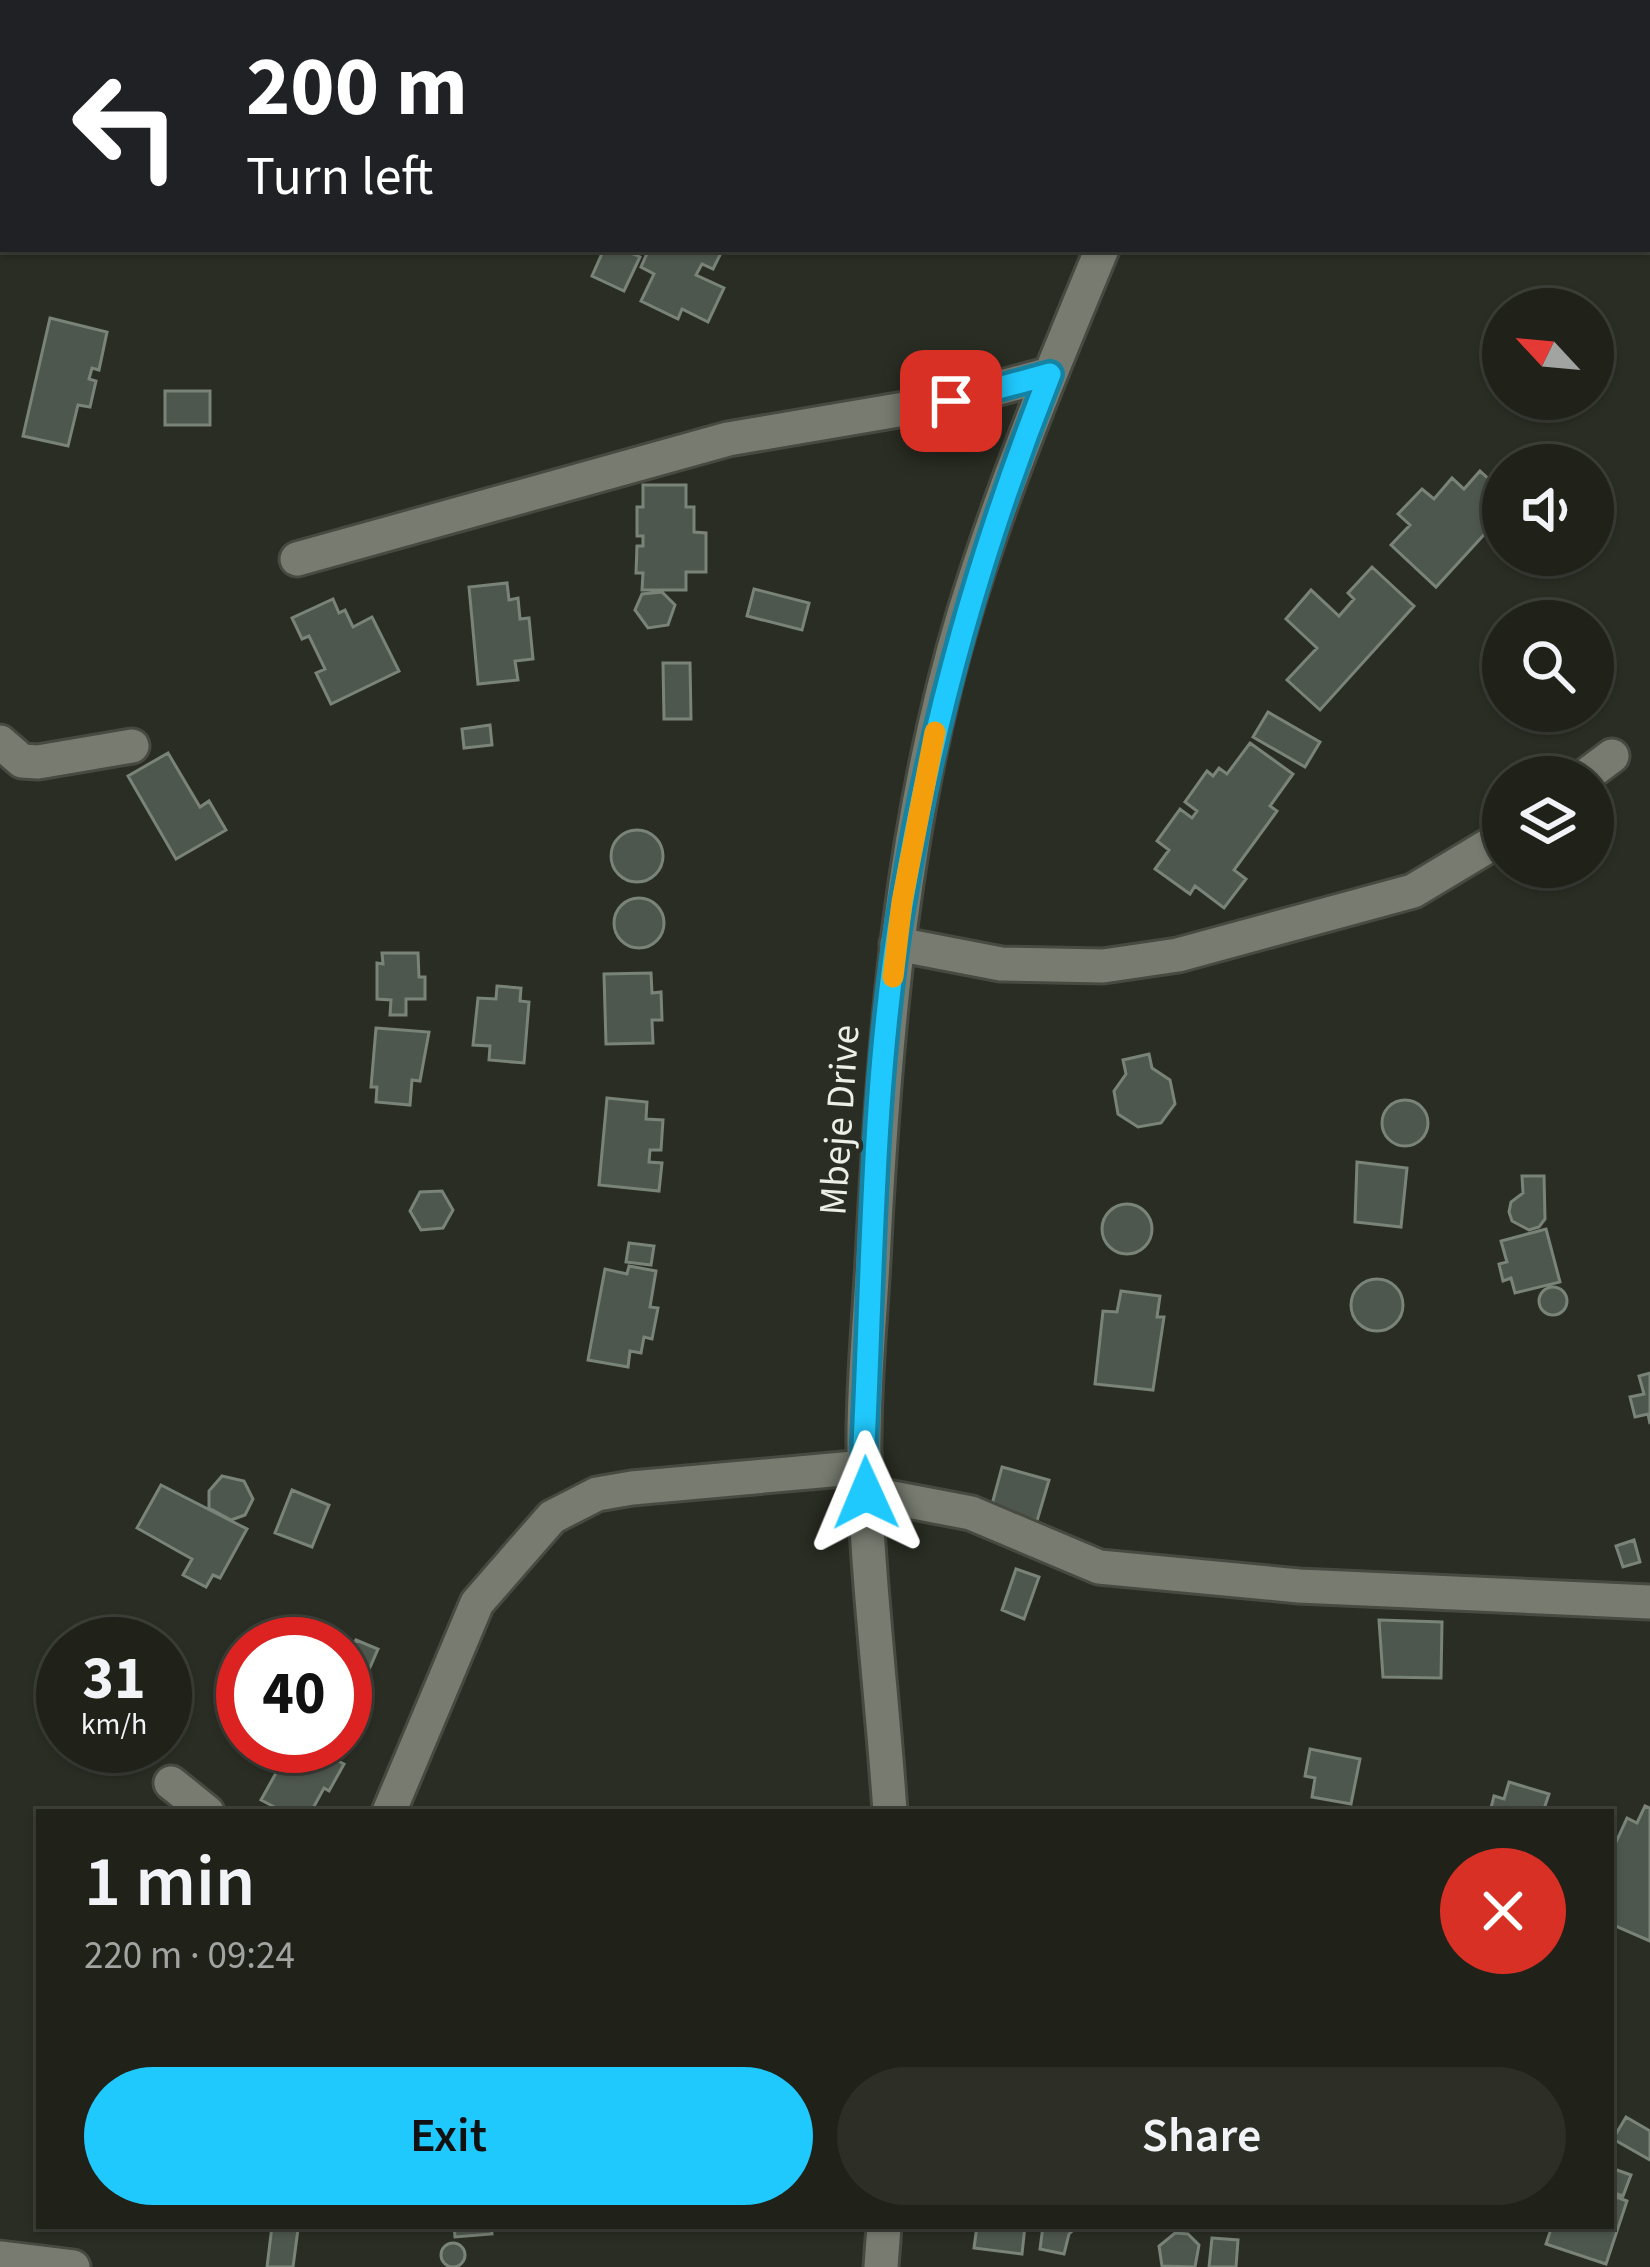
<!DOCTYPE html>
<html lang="en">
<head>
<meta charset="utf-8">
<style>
	:root { --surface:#20221a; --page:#2d2f27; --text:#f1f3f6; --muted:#a2a4a2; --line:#3d3f39; --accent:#20c9fd }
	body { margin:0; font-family:"Source Sans 3",sans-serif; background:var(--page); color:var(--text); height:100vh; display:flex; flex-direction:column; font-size:45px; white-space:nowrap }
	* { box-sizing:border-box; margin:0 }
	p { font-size:39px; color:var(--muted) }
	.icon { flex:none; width:66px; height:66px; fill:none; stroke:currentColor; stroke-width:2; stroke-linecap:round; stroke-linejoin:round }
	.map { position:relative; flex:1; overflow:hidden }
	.details { position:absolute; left:36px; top:1809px; width:1578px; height:420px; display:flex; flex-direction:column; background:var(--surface); border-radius:0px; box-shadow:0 3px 9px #0004,0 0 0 3px var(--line) }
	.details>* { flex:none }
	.top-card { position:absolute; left:0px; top:0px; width:1650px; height:252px; box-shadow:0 3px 9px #0004,0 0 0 3px var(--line); background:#202124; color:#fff; overflow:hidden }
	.needle { width:78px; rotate:296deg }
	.tools { position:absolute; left:1482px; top:288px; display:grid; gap:24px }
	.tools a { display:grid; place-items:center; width:132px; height:132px; border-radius:50%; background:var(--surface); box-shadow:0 3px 9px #0004,0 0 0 3px var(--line); font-size:60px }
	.speed { position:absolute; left:36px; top:1617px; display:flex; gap:24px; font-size:60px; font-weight:700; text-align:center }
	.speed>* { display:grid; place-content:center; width:156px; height:156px; border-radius:50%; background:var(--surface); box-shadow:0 3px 9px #0004,0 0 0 3px var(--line); line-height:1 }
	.speed small { font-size:30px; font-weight:400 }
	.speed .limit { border:18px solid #d22; background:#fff; color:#111 }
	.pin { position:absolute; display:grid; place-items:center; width:102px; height:102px; color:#fff; margin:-51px; border-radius:24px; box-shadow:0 6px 18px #0006 }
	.me { position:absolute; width:132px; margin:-66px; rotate:359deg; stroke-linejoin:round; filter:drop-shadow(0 0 9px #0008) }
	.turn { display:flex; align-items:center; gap:42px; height:252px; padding:0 48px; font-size:54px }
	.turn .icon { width:156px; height:156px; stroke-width:2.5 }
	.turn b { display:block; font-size:84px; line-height:102px }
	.round { display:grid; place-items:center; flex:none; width:126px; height:126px; border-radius:63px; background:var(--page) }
	.headline { display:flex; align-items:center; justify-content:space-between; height:204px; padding:0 48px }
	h1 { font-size:72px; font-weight:600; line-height:90px }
	.primary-button { display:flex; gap:24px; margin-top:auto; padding:24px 48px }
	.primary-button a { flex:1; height:138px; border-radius:72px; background:var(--accent); color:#111; font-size:48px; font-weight:600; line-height:138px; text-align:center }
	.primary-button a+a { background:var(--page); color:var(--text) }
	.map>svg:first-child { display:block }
	.building { fill:#4e574d; stroke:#798378; stroke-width:3 }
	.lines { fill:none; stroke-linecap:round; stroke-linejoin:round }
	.minor-casing { stroke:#474a41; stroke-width:39 }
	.tertiary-casing { stroke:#474a41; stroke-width:39 }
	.minor { stroke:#787c70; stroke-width:33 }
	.tertiary { stroke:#787c70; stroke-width:33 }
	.route-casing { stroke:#1583a4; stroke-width:30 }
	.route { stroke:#20c9fd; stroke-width:21 }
	.slow { stroke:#f59e0b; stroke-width:21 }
	.labels { text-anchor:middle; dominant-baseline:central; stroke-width:9; stroke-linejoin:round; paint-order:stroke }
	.street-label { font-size:39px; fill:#ecefe8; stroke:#2a2d23 }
</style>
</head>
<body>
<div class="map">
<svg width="1650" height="2267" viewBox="0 0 1650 2267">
	<rect width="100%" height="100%" fill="#2a2d23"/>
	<path class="building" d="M604,249H622L640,257L624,291L592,276Z
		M649,249H723L713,269L702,264L696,275L724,288L708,322L682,309L678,319L641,301L654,274L641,267Z
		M50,318L107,332L99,370L92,368L89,379L96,381L90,407L78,405L68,446L23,436Z
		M165,391H210V425H165Z
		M1480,471L1503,492V514L1436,587L1391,545L1410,525L1398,514L1422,489L1434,499L1452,478L1464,489Z
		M643,485H686V507H694V532L706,533V572H686V590H642L643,573H636L637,546H643V536H637V507H643Z
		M1372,567L1414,606L1320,710L1287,680L1317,648L1286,619L1311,590L1339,616L1354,599L1348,593Z
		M507,583L509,600L518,598L520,619L529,618L533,659L515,661L518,680L478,684L469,587Z
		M754,589L809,603L802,630L747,616Z
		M662,592L675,605L668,625L648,628L635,610L642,594Z
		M333,599L339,613L345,610L353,627L372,617L399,671L331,704L316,673L325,669L309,636L302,639L292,618Z
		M663,663H690L691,719H664Z
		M1268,712L1320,742L1305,767L1253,737Z
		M490,725L492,745L464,748L462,729Z
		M1250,743L1293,774L1270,806L1277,811L1234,870L1246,879L1224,908L1195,886L1190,894L1155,869L1169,850L1157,841L1180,809L1192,818L1197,811L1185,802L1207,771L1213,776L1219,768L1227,774Z
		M168,753L200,807L209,801L226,830L176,859L128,776Z
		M611 856a26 26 0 1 1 52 0a26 26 0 1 1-52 0Z
		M614 923a25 25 0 1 1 50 0a25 25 0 1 1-50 0Z
		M382,953H418L419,977H425V999H406V1015H390L391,1000L377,999V963L383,964Z
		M651,973L652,993L661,992L662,1020H652L653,1043L606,1044L604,974Z
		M497,986L521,988L520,1001L529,1002L524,1063L489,1060L490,1046L473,1045L478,998L496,999Z
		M376,1028L429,1032L420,1081L412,1080L410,1105L376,1102L377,1087H371Z
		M1149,1054L1152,1068L1170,1080L1175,1104L1161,1123L1138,1127L1118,1114L1114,1091L1126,1074L1123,1060Z
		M607,1098L647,1102L646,1119L663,1120L661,1150H650L649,1162L662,1163L659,1191L599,1185Z
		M1382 1123a23 23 0 1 1 46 0a23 23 0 1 1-46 0Z
		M1357,1162L1407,1168L1401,1227L1355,1222Z
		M1522,1176H1544L1545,1219L1539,1227L1529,1230L1512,1221L1509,1212L1511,1202L1523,1193Z
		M442,1191L453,1210L443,1228L421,1230L410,1211L420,1192Z
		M1102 1229a25 25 0 1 1 50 0a25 25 0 1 1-50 0Z
		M1546,1229L1560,1282L1515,1293L1511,1278L1503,1281L1499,1264L1507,1262L1501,1241Z
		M629,1243L654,1246L651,1265L626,1262Z
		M629,1266L656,1271L650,1307L658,1308L652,1339L644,1337L641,1353L630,1351L628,1367L588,1360L605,1269L627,1274Z
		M1351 1305a26 26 0 1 1 52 0a26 26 0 1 1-52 0Z
		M1539 1301a14 14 0 1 1 28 0a14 14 0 1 1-28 0Z
		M1121,1291L1160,1296L1157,1317H1164L1153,1390L1095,1384L1103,1311L1117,1312Z
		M1650,1373V1424L1648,1414L1635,1417L1630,1397L1644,1394L1639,1376Z
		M1002,1467L1049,1480L1037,1521L991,1508Z
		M222,1476L244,1481L253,1499L245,1515L231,1520L209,1508V1491Z
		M161,1485L247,1529L220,1578L213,1575L206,1587L183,1575L192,1559L137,1528Z
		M292,1490L329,1505L312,1547L275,1533Z
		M1634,1540L1640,1562L1623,1567L1616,1546Z
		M1016,1569L1039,1577L1024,1619L1002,1610Z
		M1379,1620L1442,1622L1441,1678L1383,1677Z
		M356,1640L378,1649L368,1672L371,1694L354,1707L349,1718L345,1716V1664Z
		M291,1746H310L344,1764L329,1791L324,1788L311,1812H284L261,1800Z
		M1310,1749L1360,1759L1351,1804L1312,1797L1315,1778L1305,1776Z
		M1509,1782L1549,1794L1543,1812H1490L1494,1796L1504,1799Z
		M1645,1806L1650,1808V1941L1611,1924V1841L1616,1842L1627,1818L1637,1823Z
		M1626,2117L1650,2131V2160L1613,2139Z
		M1614,2169L1631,2175L1623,2196L1611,2192Z
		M1611,2195L1627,2201L1606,2264L1546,2244L1552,2226H1611Z
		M272,2226L298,2229L293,2267H267Z
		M454,2226H491L492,2234L455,2237Z
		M977,2226H1025L1022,2254L974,2248Z
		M1043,2226H1078L1069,2234L1064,2254L1040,2249Z
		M1175,2233L1188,2234L1199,2245L1195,2267L1162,2266L1159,2246Z
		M1212,2238L1238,2240L1236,2267H1209Z
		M441 2255a12 12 0 1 1 24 0a12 12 0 1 1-24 0Z"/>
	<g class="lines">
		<defs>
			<path id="minor" d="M97,3L98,0
				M0,230L3,222
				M297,559L728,439L951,401L1050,374
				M0,742L22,761L38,762L132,746
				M1584,777L1612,756
				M897,944L1001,964L1103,966L1178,955L1413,891L1503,837
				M866,1493L971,1513L1099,1567L1299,1586L1650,1602
				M171,1783L207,1812
				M389,1812L477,1603L552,1517L597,1494L632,1488L865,1467
				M0,2258L73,2267"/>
			<path id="tertiary" d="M1290,3L1293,0
				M890,1812C882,1691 866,1571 864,1450C863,1381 871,1311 874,1241C885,1030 903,818 964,614C1002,489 1052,369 1102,249
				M881,2267L884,2226"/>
		</defs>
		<use href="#minor" class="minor-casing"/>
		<use href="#tertiary" class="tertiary-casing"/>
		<use href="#minor" class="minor"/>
		<use href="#tertiary" class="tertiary"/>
	</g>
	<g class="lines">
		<defs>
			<path id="route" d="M866,1493L864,1444C873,1263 872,1078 903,899C934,715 981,548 1050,374L951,401"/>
		</defs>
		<use href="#route" class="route-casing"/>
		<use href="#route" class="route"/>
		<path class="slow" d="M893,977L902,902L935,732"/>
	</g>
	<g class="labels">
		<g class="street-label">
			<text transform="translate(840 1120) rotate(-86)">Mbeje Drive</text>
		</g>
	</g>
</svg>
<div class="tools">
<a><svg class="needle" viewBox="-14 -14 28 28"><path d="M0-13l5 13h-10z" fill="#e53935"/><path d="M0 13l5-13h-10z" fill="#a2a4a2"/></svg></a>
<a><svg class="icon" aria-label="sound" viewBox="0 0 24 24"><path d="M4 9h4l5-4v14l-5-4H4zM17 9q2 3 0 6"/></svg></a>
<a><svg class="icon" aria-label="search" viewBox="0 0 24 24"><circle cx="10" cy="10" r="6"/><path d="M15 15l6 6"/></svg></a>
<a><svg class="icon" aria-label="layers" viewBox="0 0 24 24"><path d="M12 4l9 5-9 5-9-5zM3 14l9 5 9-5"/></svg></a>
</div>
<div class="speed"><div>31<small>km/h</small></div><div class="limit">40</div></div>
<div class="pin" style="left:951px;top:401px;background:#d93025"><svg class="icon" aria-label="arrive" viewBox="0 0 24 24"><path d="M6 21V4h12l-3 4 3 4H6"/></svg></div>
<svg class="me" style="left:866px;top:1493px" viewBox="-20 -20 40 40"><path d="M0-17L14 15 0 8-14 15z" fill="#20c9fd" stroke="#fff" stroke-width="4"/></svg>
<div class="top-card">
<div class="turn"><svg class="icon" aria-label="left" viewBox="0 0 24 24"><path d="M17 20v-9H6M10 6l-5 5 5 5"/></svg><div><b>200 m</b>Turn left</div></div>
</div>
<section class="details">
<div class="headline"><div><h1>1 min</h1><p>220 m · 09:24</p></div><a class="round" style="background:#d93025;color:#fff"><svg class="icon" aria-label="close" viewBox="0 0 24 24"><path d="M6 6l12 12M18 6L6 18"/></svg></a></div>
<div class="primary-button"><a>Exit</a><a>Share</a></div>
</section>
</div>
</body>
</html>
